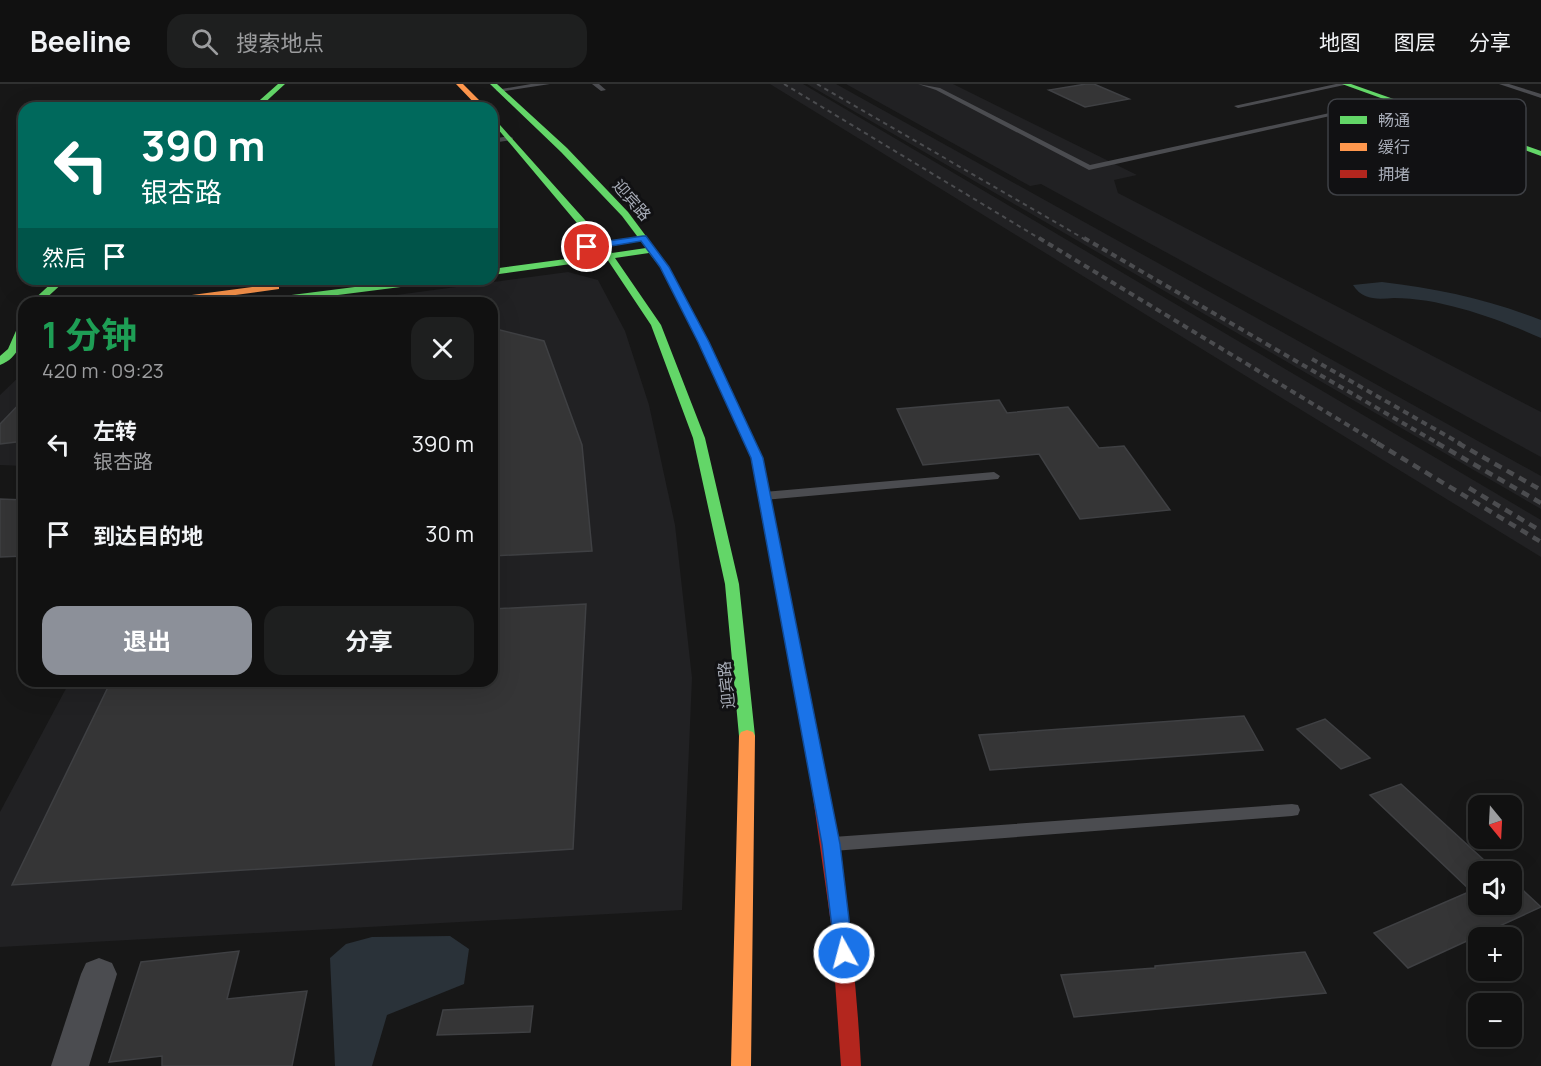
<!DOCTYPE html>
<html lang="zh">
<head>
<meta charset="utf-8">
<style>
	:root { --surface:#111; --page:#1e1f1f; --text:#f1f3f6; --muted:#9c9d9f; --line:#303131; --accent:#8c9099 }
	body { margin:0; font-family:Manrope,"Noto Sans SC",sans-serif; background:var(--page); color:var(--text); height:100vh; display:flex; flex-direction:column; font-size:22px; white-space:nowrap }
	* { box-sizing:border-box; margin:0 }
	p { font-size:20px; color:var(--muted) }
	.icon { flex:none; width:33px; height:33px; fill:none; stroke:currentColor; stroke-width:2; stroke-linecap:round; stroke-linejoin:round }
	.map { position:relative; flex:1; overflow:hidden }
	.drawer { position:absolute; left:18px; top:213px; width:480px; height:390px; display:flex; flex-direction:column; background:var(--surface); border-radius:18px; box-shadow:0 6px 24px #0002,0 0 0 2px var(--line) }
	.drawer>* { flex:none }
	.guide { position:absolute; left:18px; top:18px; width:480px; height:183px; border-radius:18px; box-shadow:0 6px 24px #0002,0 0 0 2px var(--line); background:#00695c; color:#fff; overflow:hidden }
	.needle { width:39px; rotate:162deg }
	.fabs { position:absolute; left:1468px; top:711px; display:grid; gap:12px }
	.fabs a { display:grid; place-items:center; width:54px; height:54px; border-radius:12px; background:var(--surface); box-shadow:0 6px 24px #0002,0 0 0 2px var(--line); font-size:30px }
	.pin { position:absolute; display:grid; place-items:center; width:51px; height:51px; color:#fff; margin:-26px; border:3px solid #fff; border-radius:50%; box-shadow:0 2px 6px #0007 }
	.me { position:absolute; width:66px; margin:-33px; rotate:353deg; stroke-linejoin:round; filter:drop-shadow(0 0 4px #0008) }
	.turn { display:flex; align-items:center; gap:21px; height:126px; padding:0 24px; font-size:27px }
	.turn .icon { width:78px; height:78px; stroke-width:2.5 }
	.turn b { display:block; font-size:42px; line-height:51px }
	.then { display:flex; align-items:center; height:57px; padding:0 24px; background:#0003; gap:12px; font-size:22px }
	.round { display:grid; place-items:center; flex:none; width:63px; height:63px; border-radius:18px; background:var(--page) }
	.overview { display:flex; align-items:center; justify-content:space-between; height:102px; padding:0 24px }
	h1 { font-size:36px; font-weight:700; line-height:45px; color:#1e9e55 }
	.action { display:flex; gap:12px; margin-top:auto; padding:12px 24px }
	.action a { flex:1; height:69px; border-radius:18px; background:var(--accent); color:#fff; font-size:24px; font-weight:700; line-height:69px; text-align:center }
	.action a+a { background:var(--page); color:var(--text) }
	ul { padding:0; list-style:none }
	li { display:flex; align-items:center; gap:18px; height:90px; padding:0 24px }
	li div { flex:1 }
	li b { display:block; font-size:22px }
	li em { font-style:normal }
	header { display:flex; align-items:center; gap:36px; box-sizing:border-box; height:84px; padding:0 30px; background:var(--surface); border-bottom:2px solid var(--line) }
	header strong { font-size:28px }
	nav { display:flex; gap:33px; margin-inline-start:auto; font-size:21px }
	.search { width:420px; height:54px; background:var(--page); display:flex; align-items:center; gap:15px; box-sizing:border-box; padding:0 21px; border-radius:18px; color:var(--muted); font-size:22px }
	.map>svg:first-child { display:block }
	.built { fill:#212123 }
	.water { fill:#2a3239 }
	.building { fill:#353536; stroke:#3f4043; stroke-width:1.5 }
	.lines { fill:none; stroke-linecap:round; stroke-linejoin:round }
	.lane { fill:#4b4c50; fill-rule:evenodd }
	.street { fill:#4b4c50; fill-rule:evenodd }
	.fast { fill:#63d668; fill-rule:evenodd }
	.slow { fill:#ff974d; fill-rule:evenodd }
	.jam { fill:#b3261e; fill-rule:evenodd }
	.rail-far2 { stroke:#4b4c4f; stroke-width:2; stroke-dasharray:4.5 4; stroke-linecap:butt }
	.rail-far1 { stroke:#4b4c4f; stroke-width:4; stroke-dasharray:6 4.5; stroke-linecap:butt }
	.rail { stroke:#4b4c4f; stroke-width:4.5; stroke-dasharray:8 6; stroke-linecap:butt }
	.route { fill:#1a73e8; stroke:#114b97; stroke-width:1.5 }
	.labels { text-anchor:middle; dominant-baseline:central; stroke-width:6; stroke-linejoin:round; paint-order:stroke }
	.street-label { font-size:16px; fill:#a8adb8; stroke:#111113 }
	.key { fill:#111113; stroke:#3e4045; stroke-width:1.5 }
	.key-label { font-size:16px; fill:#a8adb8 }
</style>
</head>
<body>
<header>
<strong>Beeline</strong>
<div class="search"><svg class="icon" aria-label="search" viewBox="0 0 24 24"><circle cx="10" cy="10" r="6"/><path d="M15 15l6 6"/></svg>搜索地点</div>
<nav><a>地图</a><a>图层</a><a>分享</a></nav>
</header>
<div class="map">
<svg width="1541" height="982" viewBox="0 0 1541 982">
	<rect width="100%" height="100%" fill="#171717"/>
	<path class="built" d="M770,0H803L1541,436V473Z
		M807,0H836L1541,392V425Z
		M846,0H953L1137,91L1114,96L1118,109L1541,328V373L1041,100L1030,102Z
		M568,188L598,196L625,247L649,321L675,441L692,594L682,826L0,863V728L70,597H492V219H337Z
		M24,288V382L0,381V311Z"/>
	<path class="water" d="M1382,198C1439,205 1487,215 1541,236V254C1498,235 1442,214 1394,214C1378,215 1363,217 1353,201Z
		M450,852L469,865L464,900L387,931L372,982H335L330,874L346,860L372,853Z"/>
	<path class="building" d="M1086,0H1094L1129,15L1085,23L1049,6Z
		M492,244L544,257L582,361L592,467L492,472Z
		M24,315V357L0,360V340Z
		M999,316L1007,329L1068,323L1099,364L1124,362L1170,426L1080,435L1039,370L923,381L897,325Z
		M0,415L24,416V472L0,473Z
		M586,520L573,765L12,801L111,597H492V525Z
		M1244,632L1263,666L990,686L979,651Z
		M1325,635L1370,674L1341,685L1297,645Z
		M1401,700L1497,788H1479V820H1512V796L1541,823L1408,884L1374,849L1471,807L1370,711Z
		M239,867L227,915L307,907L292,982H162V972L109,978L141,878Z
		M1305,868L1326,909L1074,933L1061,891L1155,884V882Z
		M533,922L530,948L437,951L443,926Z"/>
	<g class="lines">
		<path class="lane" d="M531,0H550L499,8L496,6Z
			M592,0H599L606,6L601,7Z
			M918,0L940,4L1090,81L1394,15L1397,17L1089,86L936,6Z
			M1336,0H1349L1238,24L1234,22Z
			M1499,0H1509L1541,10V14Z
			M509,52L513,54L512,56L492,59V55Z
			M994,388L1000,392L998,395L764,416L758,412L764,408Z
			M1292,720L1298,721L1300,726L1298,731L1292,732L833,767L827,765L824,760L827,755L833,753Z"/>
		<path class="street" d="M99,874L112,879L117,890L89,982H51L81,890L86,879Z"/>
		<path class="fast" d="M278,0H285L259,24H251Z
			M490,0H497L567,64L628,128L669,183L709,258L763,374L827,699L825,703L819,705L813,703L811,699L751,374L699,258L660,183L649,169L615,174L661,241L705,354L739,500L755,652L753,656H741L739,652L725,500L693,354L651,241L607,175L492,191V185L603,170L492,38V32L602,155L612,169L646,164L622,132L561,68Z
			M1342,0H1351L1541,67V72Z
			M56,195H67L41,219H30Z
			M418,195H445L440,198L275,219H247L252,216Z
			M24,237C24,255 19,274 0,281V272L8,265L19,240Z"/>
		<path class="slow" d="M456,0H463L487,24H479Z
			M276,200L279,201V205L176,219H149L154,216Z
			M747,646L753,648L755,652L751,982H731L739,652L741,648Z"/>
		<path class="jam" d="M819,693L825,695L827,699C845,793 856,887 861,982H841L831,840L811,699L813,695Z"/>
		<path class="rail-far2" d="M784,0L1042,156
			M817,0L1086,156"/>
		<path class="rail-far1" d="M1039,154L1379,360
			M1084,154L1439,360
			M1312,275L1461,360"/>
		<path class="rail" d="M1377,359L1541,458
			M1437,359L1541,419
			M1458,359L1541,406
			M1469,404L1541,447"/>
	</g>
	<path class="route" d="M643,152H646L669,183L709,258L763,374L840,760L853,869L851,874L844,877L837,874L835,869L822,760L751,374L698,258L660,183L641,157L587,166L583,163L587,160Z"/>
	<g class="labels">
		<g class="street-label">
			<text transform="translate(632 116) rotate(49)">迎宾路</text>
			<text transform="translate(726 601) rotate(-96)">迎宾路</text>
		</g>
	</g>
	<rect x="1328" y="15" width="198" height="96" rx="9" class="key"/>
	<rect x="1340" y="32" width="27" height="8" fill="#63d668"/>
	<rect x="1340" y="59" width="27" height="8" fill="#ff974d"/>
	<rect x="1340" y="86" width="27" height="8" fill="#b3261e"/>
	<g class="key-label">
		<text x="1378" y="42">畅通</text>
		<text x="1378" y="69">缓行</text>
		<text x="1378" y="96">拥堵</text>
	</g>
</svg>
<div class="fabs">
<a><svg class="needle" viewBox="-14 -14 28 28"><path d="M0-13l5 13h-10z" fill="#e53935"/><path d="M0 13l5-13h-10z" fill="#9c9d9f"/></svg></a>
<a><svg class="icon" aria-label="sound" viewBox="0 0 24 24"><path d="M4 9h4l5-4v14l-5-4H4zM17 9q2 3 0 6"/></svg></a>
<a>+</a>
<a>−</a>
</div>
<div class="pin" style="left:587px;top:163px;background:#d93025"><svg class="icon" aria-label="arrive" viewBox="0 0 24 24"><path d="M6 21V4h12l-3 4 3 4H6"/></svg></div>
<svg class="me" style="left:844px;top:869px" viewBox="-20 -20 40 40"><circle r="17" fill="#1a73e8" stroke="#fff" stroke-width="3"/><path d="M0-11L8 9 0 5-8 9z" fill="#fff"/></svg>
<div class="guide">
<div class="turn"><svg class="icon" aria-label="left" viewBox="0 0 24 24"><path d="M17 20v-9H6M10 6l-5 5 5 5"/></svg><div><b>390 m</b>银杏路</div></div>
<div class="then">然后<svg class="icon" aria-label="arrive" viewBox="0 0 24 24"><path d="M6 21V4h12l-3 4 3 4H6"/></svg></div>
</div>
<section class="drawer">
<div class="overview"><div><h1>1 分钟</h1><p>420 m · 09:23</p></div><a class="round"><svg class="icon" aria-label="close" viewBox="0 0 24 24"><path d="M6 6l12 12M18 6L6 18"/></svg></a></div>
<ul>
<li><svg class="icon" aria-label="left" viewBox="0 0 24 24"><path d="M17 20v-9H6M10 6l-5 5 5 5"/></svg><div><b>左转</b><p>银杏路</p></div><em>390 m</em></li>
<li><svg class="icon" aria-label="arrive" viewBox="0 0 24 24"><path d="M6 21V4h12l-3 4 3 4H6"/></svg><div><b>到达目的地</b></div><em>30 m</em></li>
</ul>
<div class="action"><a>退出</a><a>分享</a></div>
</section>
</div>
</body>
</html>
